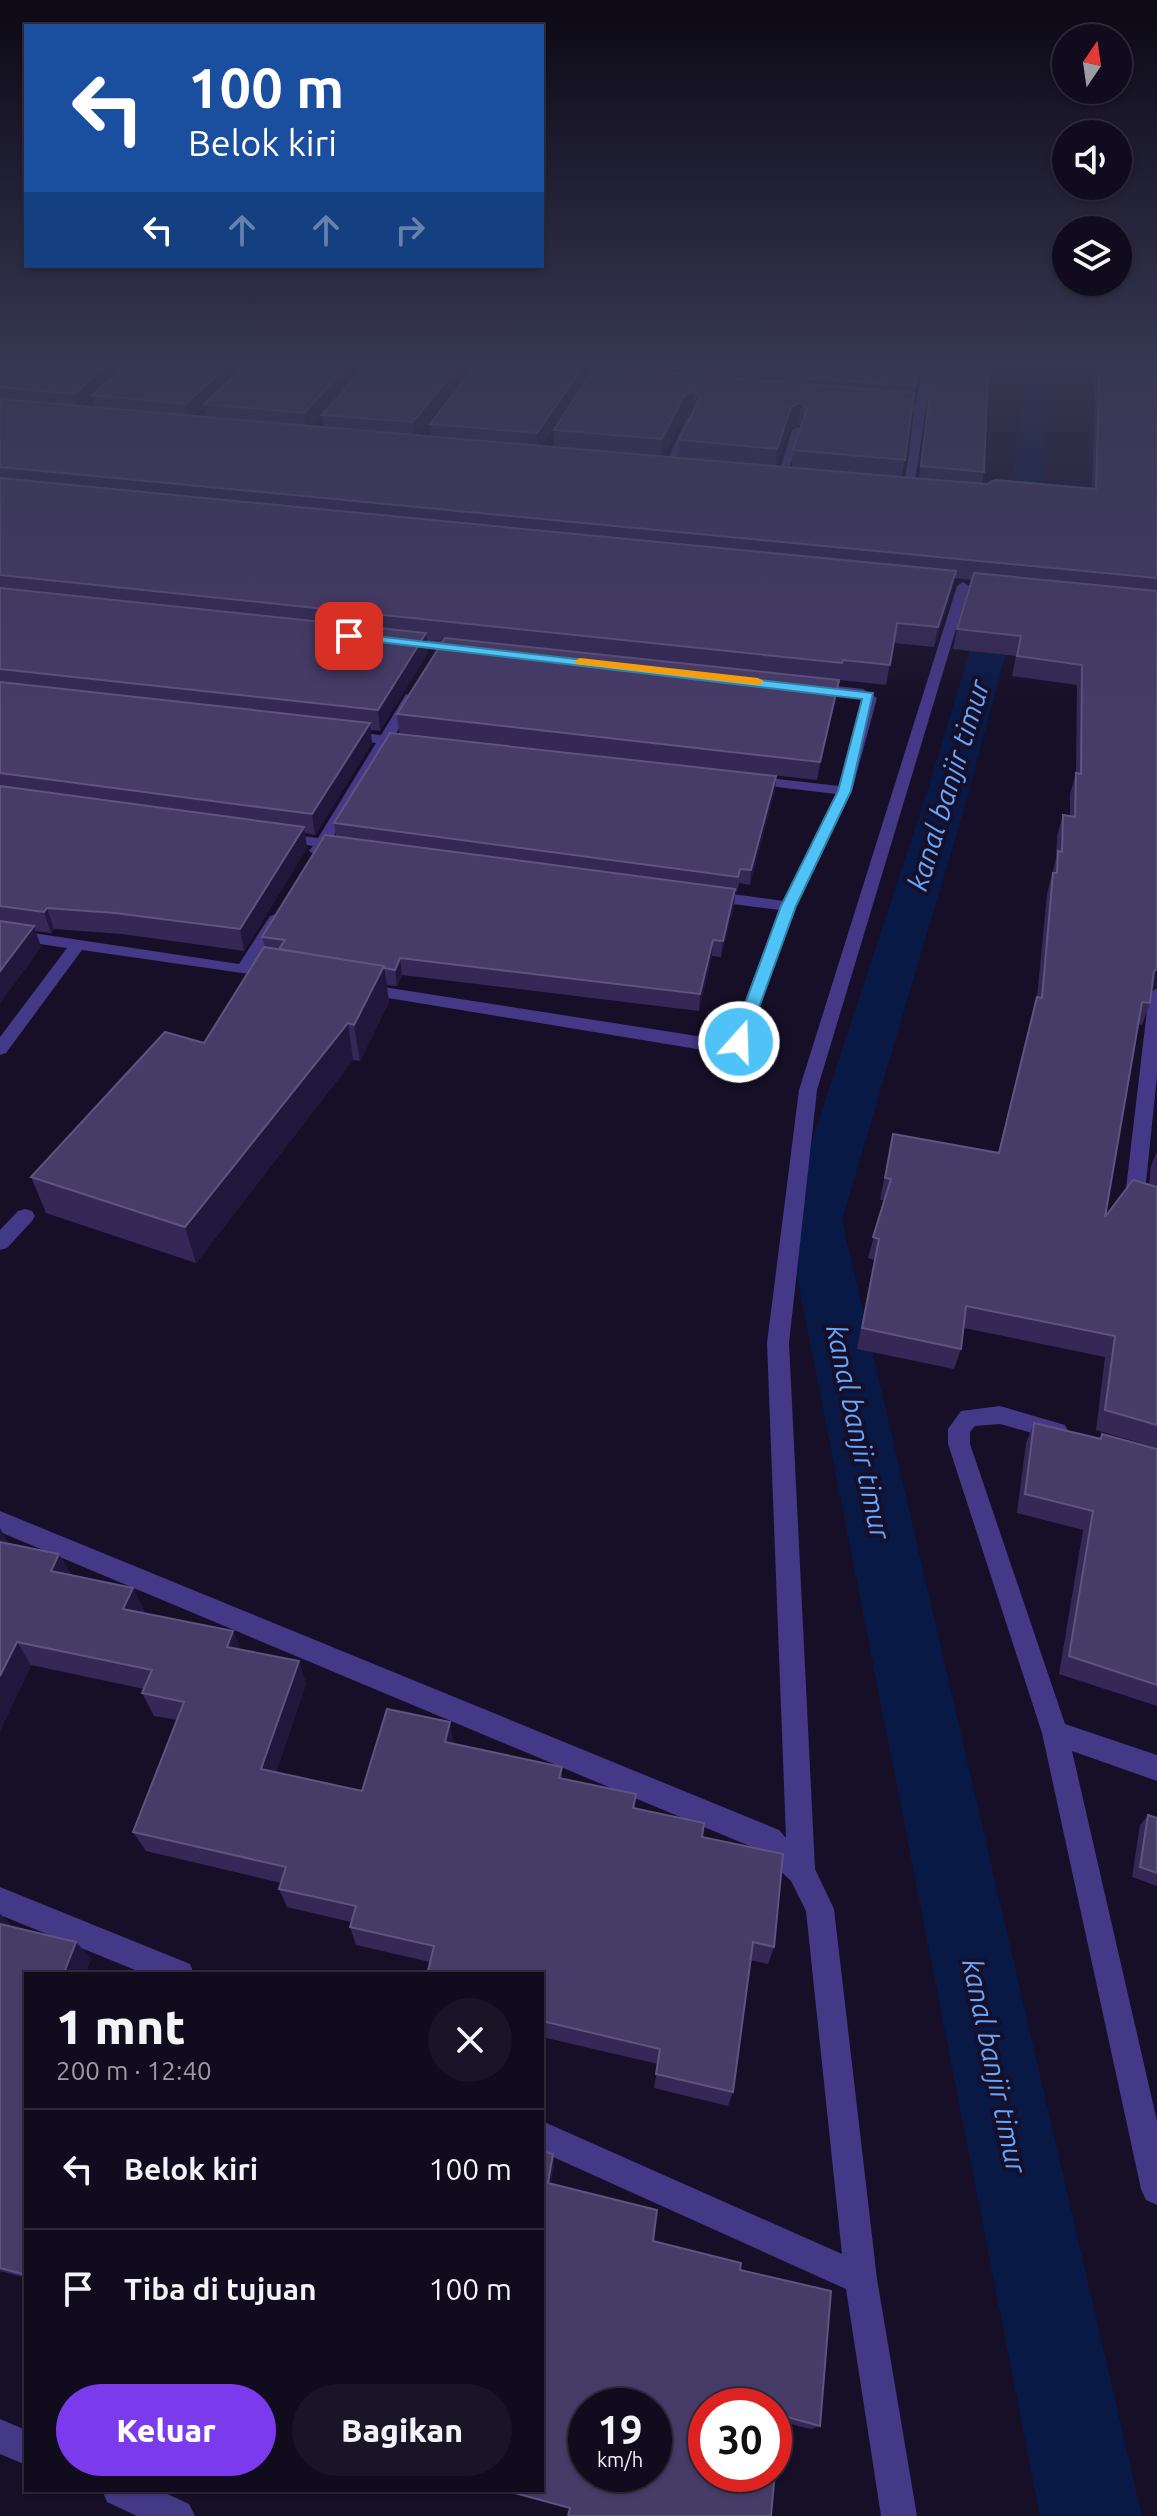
<!DOCTYPE html>
<html lang="id">
<head>
<meta charset="utf-8">
<style>
	:root { --surface:#100b1d; --page:#191426; --text:#f1f3f6; --muted:#9c9ba4; --line:#302b3b; --accent:#7c3aed }
	body { margin:0; font-family:Ubuntu,sans-serif; background:var(--page); color:var(--text); height:100vh; display:flex; flex-direction:column; font-size:30px; white-space:nowrap }
	* { box-sizing:border-box; margin:0 }
	p { font-size:26px; color:var(--muted) }
	.icon { flex:none; width:44px; height:44px; fill:none; stroke:currentColor; stroke-width:2; stroke-linecap:round; stroke-linejoin:round }
	.map { position:relative; flex:1; overflow:hidden }
	.details { position:absolute; left:24px; top:1972px; width:520px; height:520px; display:flex; flex-direction:column; background:var(--surface); border-radius:0px; box-shadow:0 2px 6px #0004,0 0 0 2px var(--line) }
	.details>* { flex:none }
	.hud { position:absolute; left:24px; top:24px; width:520px; height:244px; border-radius:0px; box-shadow:0 2px 6px #0004,0 0 0 2px var(--line); background:#1a4fa0; color:#fff; overflow:hidden }
	.needle { width:52px; rotate:13deg }
	.tools { position:absolute; left:1052px; top:24px; display:grid; gap:16px }
	.tools a { display:grid; place-items:center; width:80px; height:80px; border-radius:50%; background:var(--surface); box-shadow:0 2px 6px #0004,0 0 0 2px var(--line); font-size:40px }
	.speed { position:absolute; left:568px; top:2388px; display:flex; gap:16px; font-size:40px; font-weight:700; text-align:center }
	.speed>* { display:grid; place-content:center; width:104px; height:104px; border-radius:50%; background:var(--surface); box-shadow:0 2px 6px #0004,0 0 0 2px var(--line); line-height:1 }
	.speed small { font-size:20px; font-weight:400 }
	.speed .limit { border:12px solid #d22; background:#fff; color:#111 }
	.pin { position:absolute; display:grid; place-items:center; width:68px; height:68px; color:#fff; margin:-34px; border-radius:16px; box-shadow:0 4px 12px #0006 }
	.me { position:absolute; width:88px; margin:-44px; rotate:20deg; stroke-linejoin:round; filter:drop-shadow(0 0 6px #0008) }
	.turn { display:flex; align-items:center; gap:28px; height:168px; padding:0 32px; font-size:36px }
	.turn .icon { width:104px; height:104px; stroke-width:2.5 }
	.turn b { display:block; font-size:56px; line-height:68px }
	.lanes { display:flex; align-items:center; height:76px; padding:0 32px; background:#0003; justify-content:center; gap:40px; direction:ltr }
	.lanes .off { opacity:.35 }
	.round { display:grid; place-items:center; flex:none; width:84px; height:84px; border-radius:42px; background:var(--page) }
	.headline { display:flex; align-items:center; justify-content:space-between; height:136px; padding:0 32px }
	h1 { font-size:48px; font-weight:800; line-height:60px }
	.primary-button { display:flex; gap:16px; margin-top:auto; padding:16px 32px }
	.primary-button a { flex:1; height:92px; border-radius:48px; background:var(--accent); color:#fff; font-size:32px; font-weight:800; line-height:92px; text-align:center }
	.primary-button a+a { background:var(--page); color:var(--text) }
	ul { padding:0; list-style:none }
	li { display:flex; align-items:center; gap:24px; height:120px; padding:0 32px; border-top:2px solid var(--line) }
	li div { flex:1 }
	li b { display:block; font-size:30px }
	li em { font-style:normal }
	.map>svg:first-child { display:block }
	.lines { fill:none; stroke-linecap:round; stroke-linejoin:round }
	.canal { fill:#091946; fill-rule:evenodd }
	.minor { fill:#443987; fill-rule:evenodd }
	.wall { fill:#352856; fill-rule:evenodd }
	.shaded-wall { fill:#21163b }
	.building { fill:#473b68; stroke:#5f5380; stroke-width:2; fill-rule:evenodd }
	.route { fill:#4fc3f7; stroke:#337fa1; stroke-width:2 }
	.slow { fill:#f59e0b }
	.labels { text-anchor:middle; dominant-baseline:central; stroke-width:8; stroke-linejoin:round; paint-order:stroke }
	.water-label { font-size:28px; font-style:italic; fill:#63a7ff; stroke:#160f27 }
</style>
</head>
<body>
<div class="map">
<svg width="1157" height="2516" viewBox="0 0 1157 2516">
	<rect width="100%" height="100%" fill="#160f27"/>
	<g class="lines">
		<path class="canal" d="M1026,360H1052L1039,529L968,795L842,1220L1142,2516H1040L786,1220L926,795L1007,529Z"/>
		<path class="minor" d="M926,360H934C927,401 920,446 914,490L909,493L904,490L914,412L879,406L884,403L915,406L922,373L890,369L895,366L924,368Z
			M687,417L696,419L672,468L663,470Z
			M797,427L802,430L786,478L777,480L792,430Z
			M963,582L969,586L817,1090L789,1343L815,1869L834,1909L877,2279L917,2516H881L846,2289L542,2152V2121L842,2254L806,1911L791,1881L759,1850L0,1532V1511L779,1830L786,1838L767,1343L799,1090L957,586Z
			M402,637L465,644L471,648L465,652L398,644V638Z
			M811,683L863,689L877,698L852,791L797,906L742,1049L727,1054L358,993L356,989L364,984L729,1041L780,910L709,901L701,896L709,891L784,901L836,794L751,784L744,780L751,776L839,786L863,699L806,690V684Z
			M406,694L418,697L394,737L420,743L413,747L389,744L331,840L350,843V849L326,848L317,856L309,851L313,846L276,840L274,837L281,833L318,838L376,743L346,739L339,735L346,731L381,735Z
			M276,914L284,919L255,966L283,971L285,975L283,979L82,950L6,1053L0,1055V1037L67,948L0,938V928L239,964L270,916Z
			M1157,988V1076L1145,1192L1157,1195V1209L1128,1202L1125,1197L1149,993Z
			M25,1209L32,1211L35,1216L32,1221L7,1248L0,1250V1230L18,1211Z
			M1000,1406L1065,1425L1068,1431L1065,1437L1057,1440L1000,1424L975,1426L970,1432V1444L1065,1724L1157,1755V1781L1072,1751L1157,2121V2205L1146,2200L1141,2189L1042,1733L948,1444V1429L961,1411Z
			M0,1887L190,1964L194,1974H145L0,1915Z
			M0,2419L26,2430V2465L0,2454Z
			M102,2490H159L189,2504L195,2516H137L107,2502Z"/>
	</g>
	<path class="wall" d="M0,360H370L311,426L323,427L322,415L477,360L418,435L431,436L430,424L480,360H599L541,446L554,447V430L601,368L603,360H923L922,365H920L913,402L902,477L919,478L927,409L936,360L994,368L991,385H987L984,472L982,483L1092,489L1095,396L1088,360H1157V985L1152,989L1150,1003L1142,1025L1138,1024L1105,1217L1149,1185L1151,1166L1157,1151V1448L1096,1430L1105,1357L964,1328L961,1349L954,1369L857,1349L874,1260L868,1258L884,1200H880L893,1134L998,1153L1031,1018L1037,997L1047,894L1056,858L1057,836L1063,815L1070,816V794L1076,773L1077,685L1012,676L1016,656L953,649L957,629L972,580L954,578L952,591L934,647L894,643L886,685L840,680V683H838L836,698L817,780L399,733L397,714L443,641L427,640L428,652L380,731L370,730L372,743L315,835L305,833L307,848L244,951L122,934L54,929L51,933L35,931L41,947L0,1003ZM93,398L95,407L83,406L86,403ZM204,407L206,417L194,416L200,411ZM692,414L679,440L678,458L664,456L683,418ZM799,424L801,427L793,450L792,467L777,466L789,429Z
		M776,776L775,790L750,885L739,883L737,892L735,891L734,906L721,957L712,956L699,1011L402,975L397,986L387,985L389,1002L360,1061L353,1060L196,1263L46,1213L31,1177L204,1043L265,947L262,937L336,836L334,823Z
		M1034,1423L1100,1439L1102,1434L1157,1449V1706L1059,1674L1083,1530L1017,1513L1026,1443Z
		M9,1544L59,1554L71,1575L133,1588L144,1611L143,1613L233,1631L240,1649L299,1661L306,1684L276,1772L362,1791L450,1722L453,1744L562,1767V1779L636,1794L635,1808L702,1837L774,1947L768,1964L750,1960L733,2092L728,2106L654,2088L658,2064L542,2037V1974H428V1971L430,1962L356,1945L350,1927L351,1922L287,1907L279,1889L281,1883L146,1851L133,1832L177,1720L154,1716L142,1693L144,1689L31,1665L0,1731Z
		M1148,1815L1157,1818V1886L1132,1877L1140,1825Z
		M0,1914L10,1924L9,1926L76,1942L91,1959L85,1974H26V2278L0,2271Z
		M542,2151L553,2154L554,2166L550,2184L653,2241L740,2270L820,2426L811,2429L779,2421L570,2509Z"/>
	<path class="shaded-wall" d="M0,360H28L0,380Z
		M113,360H135L92,395L93,398L78,411L74,394Z
		M233,360H254L204,404V407L189,421L186,404Z
		M353,360H370L307,431L304,413Z
		M463,360H477L415,440L413,422Z
		M588,360H599L537,451V433Z
		M694,391L693,413L683,418L661,462L662,439L684,396Z
		M801,402L799,424L789,429L775,472L777,449L791,407Z
		M956,571L952,591L934,647L938,627Z
		M426,633L428,652L380,731L378,710Z
		M839,680L836,698L817,780L820,762Z
		M370,723L372,743L315,835L312,814Z
		M776,776L775,790L750,885L751,870Z
		M304,827L307,848L244,951L240,929Z
		M735,889L734,906L721,957L723,941Z
		M47,908L54,929L51,933L44,912Z
		M34,926L41,947L0,1003V971Z
		M713,940L712,956L699,1011L700,994Z
		M400,958L402,975L397,986L395,970Z
		M384,966L389,1002L360,1061L354,1025Z
		M1157,969V985L1146,993L1154,971Z
		M348,1023L353,1060L196,1263L185,1227Z
		M0,1528L14,1553L0,1552Z
		M59,1554L72,1578L51,1571Z
		M133,1588L144,1611L134,1632L123,1609Z
		M233,1631L242,1654L227,1647Z
		M17,1642L31,1665L0,1731V1676Z
		M299,1661L306,1684L270,1790L261,1769Z
		M450,1722L454,1743L448,1764L445,1742Z
		M0,1914L10,1924L4,1938L0,1935Z
		M76,1942L91,1959L85,1974H64Z
		M553,2154L554,2166L549,2194L548,2183Z"/>
	<path class="building" d="M21,360H113L74,394L0,387V375Z
		M132,360H233L186,404L92,395Z
		M251,360H353L304,413L204,404Z
		M371,360H463L413,422L322,415Z
		M480,360H588L537,433L430,424Z
		M603,360H921L915,386L602,362Z
		M936,360H995L994,368H988L984,472L921,466L930,392Z
		M1095,360H1157V578L0,467V399L912,478L987,484L995,480L1096,489L1099,379Z
		M595,367L914,393L905,460L793,450L807,409L801,402L791,407L777,449L679,440L700,398L694,391L684,396L662,439L554,430Z
		M0,478L956,571L938,627L897,623L890,665L843,660L842,663L0,575Z
		M974,573L1157,591V969L1154,971L1150,1003L1142,1002L1105,1217L1133,1180L1157,1187V1425L1105,1410L1115,1336L966,1306L961,1349L862,1328L879,1239L873,1237L891,1179L885,1178L893,1134L999,1153L1037,997L1042,998L1053,873H1057L1058,851L1062,852L1063,815L1075,817L1076,773L1081,774L1082,665L1017,656L1021,636L957,629Z
		M0,588L426,633L378,710L0,669Z
		M445,638L839,680L820,762L397,714Z
		M0,682L370,723L312,814L0,773Z
		M390,733L776,776L751,870L740,869L738,877L334,823Z
		M0,786L304,827L240,929L115,913L47,908L44,912L0,906Z
		M325,835L735,889L723,941L713,940L700,994L400,958L395,970L384,968V966L279,949L285,940L262,937Z
		M0,921L34,926L0,971Z
		M264,947L384,966L354,1025L348,1023L185,1227L31,1177L165,1032L204,1043Z
		M1034,1423L1101,1439L1102,1434L1157,1449V1685L1069,1656L1093,1511L1025,1494Z
		M0,1542L59,1554L51,1571L133,1588L123,1609L233,1631L227,1647L299,1661L261,1769L362,1791L387,1709L450,1722L445,1742L562,1767L559,1778L636,1794L633,1808L704,1823L702,1837L783,1854L774,1947L753,1942L733,2092L656,2074L660,2049L542,2021V1974H440L428,1971L434,1946L350,1927L356,1906L279,1889L286,1867L133,1832L184,1702L142,1693L152,1670L17,1642L0,1676Z
		M1148,1815L1157,1818V1873L1140,1867Z
		M0,1924L76,1942L64,1973L66,1974H26V2275L0,2268Z
		M542,2151L553,2154L548,2183L657,2210L653,2241L741,2263L740,2270L831,2291L820,2426L780,2415L771,2516H568L570,2508L504,2490H542ZM586,2406H654V2474H586ZM706,2406H774V2474H706Z"/>
	<linearGradient id="sky" x2="0" y2="1"><stop stop-color="#0c0815"/><stop offset="0.51" stop-color="#363752"/><stop offset="1" stop-color="#363752" stop-opacity="0"/></linearGradient>
	<rect width="1157" height="712" fill="url(#sky)"/>
	<path class="route" d="M349,633L873,693L851,791L796,906L745,1046L739,1048L731,1042L781,906L838,791L862,699L345,638V634Z"/>
	<path class="slow" d="M580,658L758,678L764,681L758,685L576,664L574,661Z"/>
	<g class="labels">
		<g class="water-label">
			<text transform="translate(948 785) rotate(-73)">kanal banjir timur</text>
			<text transform="translate(859 1432) rotate(78)">kanal banjir timur</text>
			<text transform="translate(995 2066) rotate(78)">kanal banjir timur</text>
		</g>
	</g>
</svg>
<div class="tools">
<a><svg class="needle" viewBox="-14 -14 28 28"><path d="M0-13l5 13h-10z" fill="#e53935"/><path d="M0 13l5-13h-10z" fill="#9c9ba4"/></svg></a>
<a><svg class="icon" aria-label="sound" viewBox="0 0 24 24"><path d="M4 9h4l5-4v14l-5-4H4zM17 9q2 3 0 6"/></svg></a>
<a><svg class="icon" aria-label="layers" viewBox="0 0 24 24"><path d="M12 4l9 5-9 5-9-5zM3 14l9 5 9-5"/></svg></a>
</div>
<div class="speed"><div>19<small>km/h</small></div><div class="limit">30</div></div>
<div class="pin" style="left:349px;top:636px;background:#d93025"><svg class="icon" aria-label="arrive" viewBox="0 0 24 24"><path d="M6 21V4h12l-3 4 3 4H6"/></svg></div>
<svg class="me" style="left:739px;top:1042px" viewBox="-20 -20 40 40"><circle r="17" fill="#4fc3f7" stroke="#fff" stroke-width="3"/><path d="M0-11L8 9 0 5-8 9z" fill="#fff"/></svg>
<div class="hud">
<div class="turn"><svg class="icon" aria-label="left" viewBox="0 0 24 24"><path d="M17 20v-9H6M10 6l-5 5 5 5"/></svg><div><b>100 m</b>Belok kiri</div></div>
<div class="lanes"><svg class="icon" aria-label="left" viewBox="0 0 24 24"><path d="M17 20v-9H6M10 6l-5 5 5 5"/></svg><svg class="icon off" aria-label="ahead" viewBox="0 0 24 24"><path d="M12 20V5M6 11l6-6 6 6"/></svg><svg class="icon off" aria-label="ahead" viewBox="0 0 24 24"><path d="M12 20V5M6 11l6-6 6 6"/></svg><svg class="icon off" aria-label="right" viewBox="0 0 24 24"><path d="M7 20v-9h11M14 6l5 5-5 5"/></svg></div>
</div>
<section class="details">
<div class="headline"><div><h1>1 mnt</h1><p>200 m · 12:40</p></div><a class="round"><svg class="icon" aria-label="close" viewBox="0 0 24 24"><path d="M6 6l12 12M18 6L6 18"/></svg></a></div>
<ul>
<li><svg class="icon" aria-label="left" viewBox="0 0 24 24"><path d="M17 20v-9H6M10 6l-5 5 5 5"/></svg><div><b>Belok kiri</b></div><em>100 m</em></li>
<li><svg class="icon" aria-label="arrive" viewBox="0 0 24 24"><path d="M6 21V4h12l-3 4 3 4H6"/></svg><div><b>Tiba di tujuan</b></div><em>100 m</em></li>
</ul>
<div class="primary-button"><a>Keluar</a><a>Bagikan</a></div>
</section>
</div>
</body>
</html>
